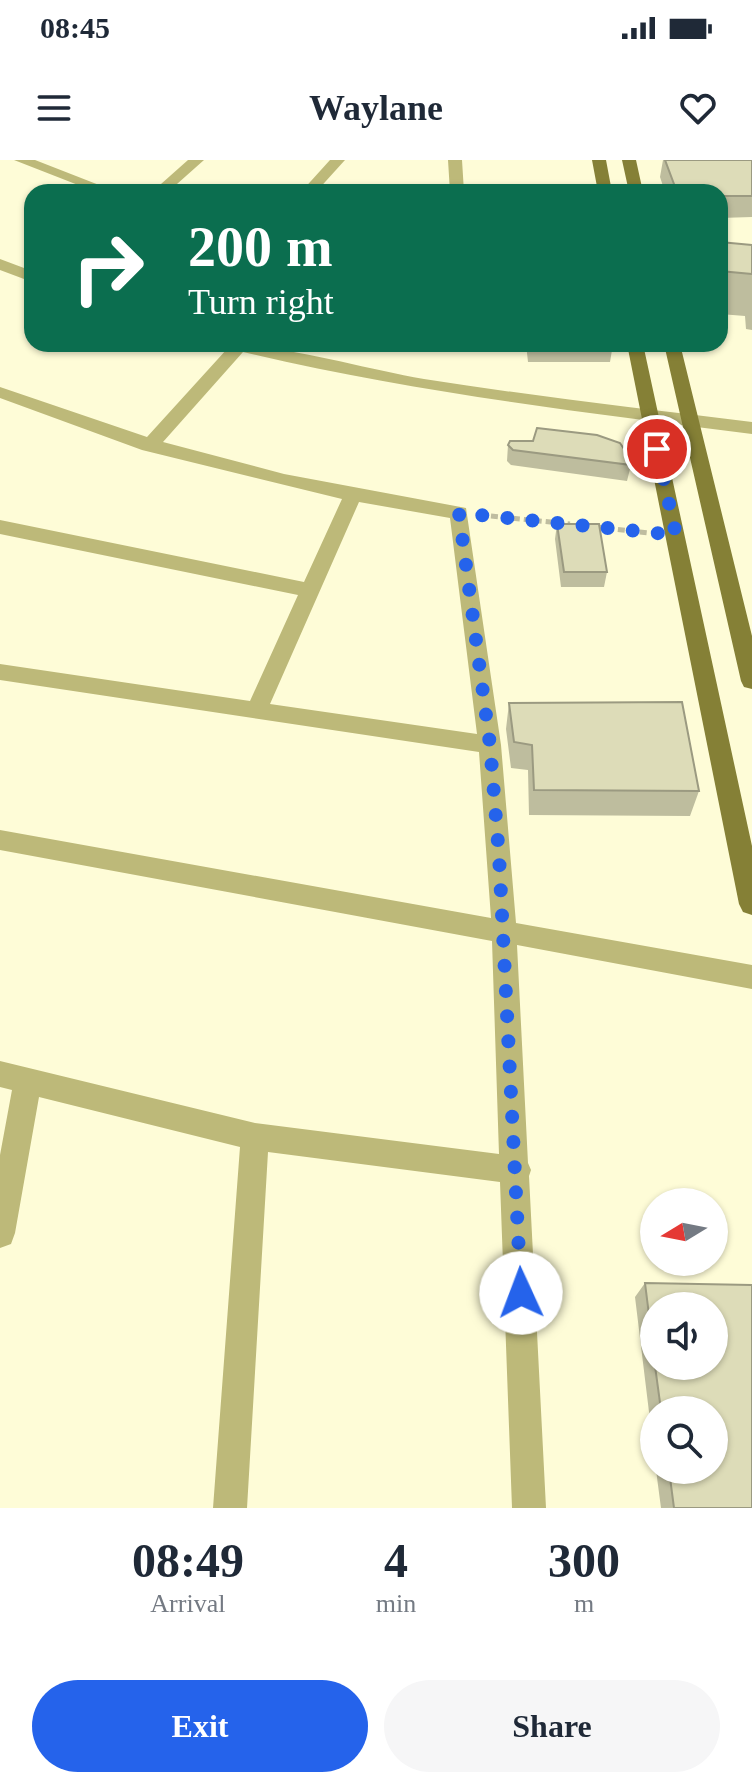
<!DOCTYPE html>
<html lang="en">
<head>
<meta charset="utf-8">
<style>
	:root { --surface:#fff; --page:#f6f6f7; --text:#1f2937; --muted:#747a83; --accent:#2563eb }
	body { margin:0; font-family:"Times New Roman",serif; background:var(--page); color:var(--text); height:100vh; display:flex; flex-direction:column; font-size:30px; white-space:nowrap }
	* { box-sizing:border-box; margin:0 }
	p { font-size:26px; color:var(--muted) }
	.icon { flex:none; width:44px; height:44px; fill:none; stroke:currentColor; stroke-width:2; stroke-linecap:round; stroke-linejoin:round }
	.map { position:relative; height:1348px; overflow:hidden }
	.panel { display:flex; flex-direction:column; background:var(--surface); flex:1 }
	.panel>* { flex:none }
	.top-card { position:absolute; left:24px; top:24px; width:704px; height:168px; border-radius:24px; box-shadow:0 2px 6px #0004; background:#0b6e4f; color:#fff; overflow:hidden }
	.needle { width:52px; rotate:260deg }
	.buttons { position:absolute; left:640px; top:1028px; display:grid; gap:16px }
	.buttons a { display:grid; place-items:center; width:88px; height:88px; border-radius:50%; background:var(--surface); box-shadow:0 2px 6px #0004; font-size:40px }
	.pin { position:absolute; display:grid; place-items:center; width:68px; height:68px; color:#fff; margin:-34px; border:4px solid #fff; border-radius:50%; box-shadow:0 2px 8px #0007 }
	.me { position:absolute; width:88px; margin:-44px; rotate:358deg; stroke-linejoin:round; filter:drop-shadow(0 0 6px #0008) }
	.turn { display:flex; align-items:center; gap:28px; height:168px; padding:0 32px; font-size:36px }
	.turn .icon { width:104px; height:104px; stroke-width:2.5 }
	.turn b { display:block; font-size:56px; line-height:68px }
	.eta { display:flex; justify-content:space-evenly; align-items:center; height:136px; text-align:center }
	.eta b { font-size:48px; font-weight:700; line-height:56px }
	.cta { display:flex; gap:16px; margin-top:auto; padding:16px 32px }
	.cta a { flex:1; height:92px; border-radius:48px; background:var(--accent); color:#fff; font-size:32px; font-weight:700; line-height:92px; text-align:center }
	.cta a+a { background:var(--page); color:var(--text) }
	.status { display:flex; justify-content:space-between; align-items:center; height:56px; padding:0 40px; background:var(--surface); direction:ltr }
	.status svg { height:22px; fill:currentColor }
	header { display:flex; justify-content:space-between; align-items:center; height:104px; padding:0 32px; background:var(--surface); font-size:36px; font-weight:700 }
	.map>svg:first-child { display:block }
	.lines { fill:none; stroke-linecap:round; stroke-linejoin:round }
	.path { stroke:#bfbda0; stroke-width:5; stroke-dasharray:7 4; stroke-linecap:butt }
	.minor { fill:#bdb979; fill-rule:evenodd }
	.major { fill:#858036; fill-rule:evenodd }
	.wall { fill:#bebd9e; fill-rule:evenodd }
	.building { fill:#dddcb8; stroke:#9b9a81; stroke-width:2 }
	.route { stroke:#2563eb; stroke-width:14; stroke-dasharray:0 25.2 }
</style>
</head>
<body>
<div class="status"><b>08:45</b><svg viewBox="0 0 49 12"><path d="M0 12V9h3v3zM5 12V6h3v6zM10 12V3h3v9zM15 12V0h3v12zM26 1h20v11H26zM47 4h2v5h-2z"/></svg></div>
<header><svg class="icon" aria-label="menu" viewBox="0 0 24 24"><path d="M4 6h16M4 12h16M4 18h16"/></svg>Waylane<svg class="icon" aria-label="heart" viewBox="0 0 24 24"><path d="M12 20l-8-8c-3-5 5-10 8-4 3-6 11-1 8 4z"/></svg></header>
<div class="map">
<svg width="752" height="1348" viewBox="0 0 752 1348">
	<rect width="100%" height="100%" fill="#fefcd7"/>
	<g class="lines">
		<path class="path" d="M480,355L570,364
			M596,367L649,373"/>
		<path class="minor" d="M14,0H35L117,32H96Z
			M188,0H204L168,32H152Z
			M330,0H345L316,32H301Z
			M448,0H462L464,32H450Z
			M0,99L32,111V122L0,110Z
			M220,184C283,184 360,208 424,219C533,236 643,249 752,262V274C581,252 410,232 243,192L163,282L284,314L466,348L501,585L516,763L752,805V829L517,785L528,1003L531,1010L529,1016L546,1348H512L500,1022L268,992L247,1348H213L240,987L39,937L15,1073L11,1084L0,1088V995L12,930L0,927V901L255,963L499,994L492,781L0,690V670L491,758L479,592L0,520V504L250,541L298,435L0,374V360L304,422L342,339L142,290L0,238V227L147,277L227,189ZM359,342L450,358L477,574L270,544Z"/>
		<path class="major" d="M592,0H606L612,32H598Z
			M622,0H636L643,32H629Z
			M627,184H643L752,686V755L743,752L739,744Z
			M664,184H680L752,476V529L744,527L741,521Z"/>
	</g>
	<path class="wall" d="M663,0H752V57L720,58V32H665L660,17Z
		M720,82L752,85V170L746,169L745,156L720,154Z
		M526,184H613L610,202H528Z
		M508,285L631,305L627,321L511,305L507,301Z
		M557,364L607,412L604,427H561L555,379Z
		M509,543L699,631L690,656L529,655L528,610L511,608L506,569Z
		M645,1123L752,1125V1348H661L656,1310H714V1250H654V1293L635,1137ZM654,1146H714V1206H654Z"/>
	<path class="building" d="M665,0H752V36H720V32H677Z
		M720,82L752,85V114L720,111Z
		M537,268L597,275L620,283L630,298L631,305L513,290L508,285L510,281H533Z
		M557,364H599L607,412H564Z
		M682,542L699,631L534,630L532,585L514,582L509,543Z
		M645,1123L752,1125V1348H674L669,1310H714V1250H661L655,1206H714V1146H654V1195Z"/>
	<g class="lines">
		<path class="route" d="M521,1133L499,695L490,585L459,353L676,375L657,289"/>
	</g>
</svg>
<div class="buttons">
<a><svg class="needle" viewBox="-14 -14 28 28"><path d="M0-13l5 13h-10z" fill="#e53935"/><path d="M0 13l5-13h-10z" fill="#747a83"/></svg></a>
<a><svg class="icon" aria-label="sound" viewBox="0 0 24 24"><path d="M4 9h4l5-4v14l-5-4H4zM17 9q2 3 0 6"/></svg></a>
<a><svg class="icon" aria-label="search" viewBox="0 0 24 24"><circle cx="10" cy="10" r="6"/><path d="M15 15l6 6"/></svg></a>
</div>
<div class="pin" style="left:657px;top:289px;background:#d93025"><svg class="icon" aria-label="arrive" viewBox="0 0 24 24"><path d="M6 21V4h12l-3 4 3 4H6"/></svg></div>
<svg class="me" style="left:521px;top:1133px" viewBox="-20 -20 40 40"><circle r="19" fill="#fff"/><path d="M0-13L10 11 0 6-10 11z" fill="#2563eb"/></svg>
<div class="top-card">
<div class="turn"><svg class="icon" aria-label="right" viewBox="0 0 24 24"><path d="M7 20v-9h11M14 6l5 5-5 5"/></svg><div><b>200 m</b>Turn right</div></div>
</div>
</div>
<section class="panel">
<div class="eta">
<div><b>08:49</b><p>Arrival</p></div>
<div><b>4</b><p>min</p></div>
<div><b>300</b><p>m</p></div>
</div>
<div class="cta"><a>Exit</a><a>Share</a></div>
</section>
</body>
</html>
